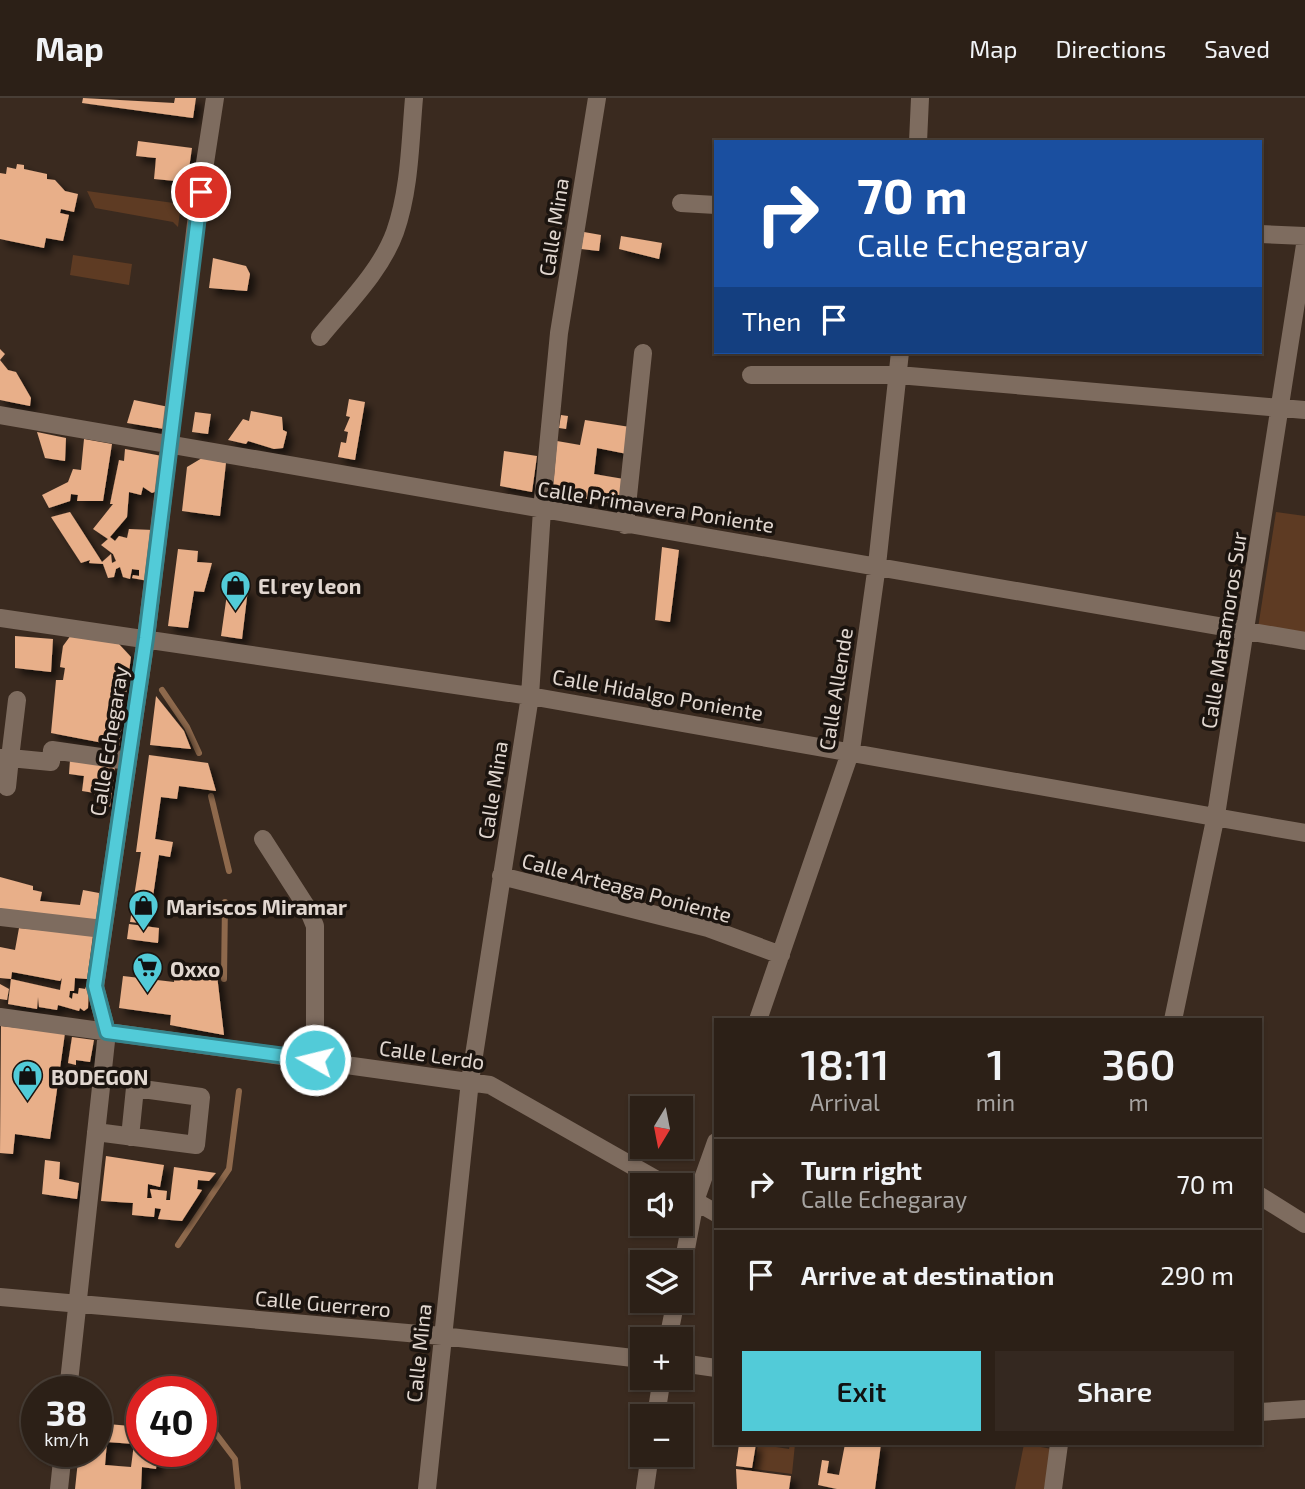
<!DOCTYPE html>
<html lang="en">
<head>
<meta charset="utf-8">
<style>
	:root { --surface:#2c2017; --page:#342820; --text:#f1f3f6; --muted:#a6a3a1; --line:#483e36; --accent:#52cbd8 }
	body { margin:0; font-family:"Exo 2",sans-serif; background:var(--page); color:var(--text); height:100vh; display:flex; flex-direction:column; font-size:26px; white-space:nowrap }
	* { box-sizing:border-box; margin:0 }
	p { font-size:23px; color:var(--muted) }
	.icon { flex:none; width:38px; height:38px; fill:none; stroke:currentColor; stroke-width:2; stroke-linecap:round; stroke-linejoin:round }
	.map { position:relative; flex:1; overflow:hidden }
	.side { position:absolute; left:714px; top:920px; width:548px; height:427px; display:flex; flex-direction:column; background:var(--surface); border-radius:0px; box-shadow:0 2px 5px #0004,0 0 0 2px var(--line) }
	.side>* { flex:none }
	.top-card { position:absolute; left:714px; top:42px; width:548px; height:214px; border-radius:0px; box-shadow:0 2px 5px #0004,0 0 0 2px var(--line); background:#1a4fa0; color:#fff; overflow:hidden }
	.needle { width:46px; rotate:190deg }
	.tools { position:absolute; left:630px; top:998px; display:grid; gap:14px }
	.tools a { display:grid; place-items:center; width:63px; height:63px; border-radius:0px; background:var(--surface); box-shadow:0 2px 5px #0004,0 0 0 2px var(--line); font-size:35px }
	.speed { position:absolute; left:21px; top:1278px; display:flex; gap:14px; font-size:35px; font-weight:700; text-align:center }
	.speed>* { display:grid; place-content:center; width:91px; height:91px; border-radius:50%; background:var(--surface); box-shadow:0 2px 5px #0004,0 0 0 2px var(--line); line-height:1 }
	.speed small { font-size:18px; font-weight:400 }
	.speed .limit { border:10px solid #d22; background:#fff; color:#111 }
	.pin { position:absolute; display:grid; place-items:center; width:60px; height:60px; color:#fff; margin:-30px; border:4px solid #fff; border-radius:50%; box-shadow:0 2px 7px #0007 }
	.me { position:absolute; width:77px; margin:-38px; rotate:278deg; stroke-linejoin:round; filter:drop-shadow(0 0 5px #0008) }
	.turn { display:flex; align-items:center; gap:24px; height:147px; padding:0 28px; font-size:32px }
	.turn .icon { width:91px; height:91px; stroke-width:2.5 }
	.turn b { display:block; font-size:49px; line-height:60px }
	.then { display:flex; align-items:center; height:66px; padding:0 28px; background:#0003; gap:14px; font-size:26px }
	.eta { display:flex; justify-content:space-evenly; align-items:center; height:119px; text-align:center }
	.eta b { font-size:42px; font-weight:600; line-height:49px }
	.primary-button { display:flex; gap:14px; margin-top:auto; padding:14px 28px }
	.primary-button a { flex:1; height:80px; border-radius:0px; background:var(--accent); color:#111; font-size:28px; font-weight:600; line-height:80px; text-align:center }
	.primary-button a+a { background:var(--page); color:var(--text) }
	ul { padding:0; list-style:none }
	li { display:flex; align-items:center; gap:21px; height:91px; padding:0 28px; border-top:2px solid var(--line) }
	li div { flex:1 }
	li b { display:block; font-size:26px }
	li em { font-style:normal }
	header { display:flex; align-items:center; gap:42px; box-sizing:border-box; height:98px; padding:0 35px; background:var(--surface); border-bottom:2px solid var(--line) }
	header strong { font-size:33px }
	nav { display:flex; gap:38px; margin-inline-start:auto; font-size:24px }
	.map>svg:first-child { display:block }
	.green { fill:#5e3b23 }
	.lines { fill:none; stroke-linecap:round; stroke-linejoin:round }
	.stream { stroke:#8e694c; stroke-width:6 }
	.building { fill:#e8af89; fill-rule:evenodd; filter:url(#shadow) }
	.minor { stroke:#7e6c5f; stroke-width:18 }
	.route-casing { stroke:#35848c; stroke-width:18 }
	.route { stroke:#52cbd8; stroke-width:12 }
	.labels { text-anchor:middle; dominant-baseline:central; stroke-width:7; stroke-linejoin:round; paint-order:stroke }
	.street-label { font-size:21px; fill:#e1d7d0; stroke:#1b140f }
	.poi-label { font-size:21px; font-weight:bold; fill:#e1d7d0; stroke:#1b140f; text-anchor:start }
</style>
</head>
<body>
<header>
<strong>Map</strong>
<nav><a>Map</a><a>Directions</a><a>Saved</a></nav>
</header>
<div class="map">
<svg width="1305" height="1391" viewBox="0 0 1305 1391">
	<defs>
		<filter id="shadow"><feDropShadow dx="6" dy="6" stdDeviation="3.5" flood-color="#0009"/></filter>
	</defs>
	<rect width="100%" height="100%" fill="#3a2a1f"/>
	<path class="green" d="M87,93L181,106L178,129L173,124L95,110Z
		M73,157L132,166L129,187L70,177Z
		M1276,414L1305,418V537L1258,530Z
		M758,1346L789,1351L790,1346H795L792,1376L754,1371Z
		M1024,1346L1052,1351L1044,1391H1015Z"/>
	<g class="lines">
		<path class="stream" d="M162,592L187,629L199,655
			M211,698L229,773
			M224,881L225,804
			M178,1147L229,1071L239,993
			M180,1288L184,1293
			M201,1316L235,1361L238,1391"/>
	</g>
	<path class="building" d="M83,0L174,5L175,0H196L193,20L82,5Z
		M138,43L192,50L187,84L154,81L156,60L136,58Z
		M17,66L24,67V71L47,76V81L55,82L65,93L78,96L74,114L61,111L60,115L69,117L63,143L46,140L44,150L0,141V75L6,76L7,69L16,71Z
		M584,134L601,137L599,153L581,151Z
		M621,138L662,145L659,161L619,151Z
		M213,160L246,168L250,176L247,193L209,190Z
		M0,251L5,256L0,262L8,272L16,274L31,300L30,308L0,302Z
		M349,301L365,304L355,362L338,359L341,344L346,345L348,334L344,333L350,319L346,318Z
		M134,302L169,309L164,331L127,325Z
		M251,313L282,319L283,332L287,334L283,350L274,351L248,343L246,346L228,342L243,321L249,323Z
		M195,314L211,316L208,336L192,334Z
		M561,317L568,318L566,331L559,330Z
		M585,322L630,329L627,356L597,350L594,376L624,381L621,412L607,409L608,405L582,400L581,404L552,402L557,343L580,347Z
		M37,334L66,340L65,363L45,360Z
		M84,341L112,346L103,403H77L78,397L71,396L70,403L49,410L42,397L68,384L73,371L81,372Z
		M125,351L162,358L157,393L152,395L143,389L141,397L129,394L127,419L110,439L115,443L119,438L127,440L129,431L153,432L148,483L132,480L133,477L139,478V472L132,471L130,481L123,479L120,469L116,471L114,479L108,480L103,466L89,465L90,462L81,465L51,419L70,414L102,464L111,456L112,465L116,463L113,456L101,447L108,441L93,431L113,406H110L119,362L124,363Z
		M504,353L537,358L532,394L500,388Z
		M202,360L226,365L220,418L182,413L187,369Z
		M662,449L679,452L670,524L655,522Z
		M178,451L198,453L197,464L212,465L204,494L194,493L188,530L168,528Z
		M228,489L248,491L242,541L221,538Z
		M71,537L119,546L131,559L119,648L51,635L56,582H63L65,570L60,569L63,548Z
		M15,538L53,541L51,574L15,570Z
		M156,598L184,633L191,651L150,647Z
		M149,657L208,665L216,693L179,688L177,701L161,699L155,741L173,744L170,759L159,757L149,826L130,824L141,754H136Z
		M70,662L115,668L110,709L94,707L95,695L82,693L84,678L69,676Z
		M0,779L33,788V792L42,794L40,803L80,807L83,792L99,795L98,825L0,816Z
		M129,826L159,830L158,845L127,841Z
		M19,830L93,837L87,881L75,880L74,893H70L69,899L72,901L73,895L78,896L79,890L85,891L89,882L88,910L84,913L80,910L79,913L58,907L57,912L39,909L38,899L37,911L8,906L11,881L0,880V849L15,852ZM12,874L60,883L62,880L60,892L11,881Z
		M176,870L217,877L224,937L170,927L171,917L119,910L123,878L174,884Z
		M0,886L9,891L7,902L0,901Z
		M1,928L65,935L50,1041L15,1036L13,1056L0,1055Z
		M72,939L94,942L90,964L76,962V967L68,965Z
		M106,1058L164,1067L160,1089L148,1086L147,1100H152L150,1091L167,1093L166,1102H170L174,1069L216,1075L209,1083L198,1082L197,1091L202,1092L182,1123L158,1121L161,1111L155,1110L154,1119L132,1117L133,1105L101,1103Z
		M45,1062L60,1064L59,1081L79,1085L77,1101L42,1096Z
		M96,1325L142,1329V1353H158L156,1371L142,1369L141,1391H75L79,1353H96ZM107,1344L134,1346L131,1369L105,1367Z
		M739,1346H756L752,1370L736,1368Z
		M845,1346H881L875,1391H837L818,1387L822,1362L829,1363L827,1375L839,1377Z
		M736,1371L791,1378L789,1391H737Z"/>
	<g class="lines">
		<path class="minor" d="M918,44L920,0
			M681,105L716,107
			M1260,136L1305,138
			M320,239C346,207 381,173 395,134C410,91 410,45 414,0
			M751,277H898L1305,312
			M0,317L1305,543
			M625,427L643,255
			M0,520L530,598L1305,735
			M17,602L10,660L51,664L52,652L128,663
			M1,660H10L7,689
			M263,741L308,811L315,828V962
			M501,778L708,830L781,857
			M0,819L103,831
			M0,919L490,987L666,1087
			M758,922L851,652L877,467L900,254
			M1173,922L1216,717L1305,147
			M96,1034L196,1047L201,999L135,990L130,1039
			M681,1095L716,1115
			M1260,1098L1305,1126
			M681,1177L695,1103L716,1044
			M0,1199L442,1238L642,1261
			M668,1241L676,1202
			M681,1265L716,1270
			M68,1293L107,934L95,889L146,540L197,117L215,0
			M1260,1314L1305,1311
			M656,1318L662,1279
			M59,1391L63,1353
			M427,1391L470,983L530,598L542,412L559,235L597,0
			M645,1391L650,1356
			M1053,1391L1059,1346"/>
	</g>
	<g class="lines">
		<defs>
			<path id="route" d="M201,94L146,540L95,888L107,934L315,962"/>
		</defs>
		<use href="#route" class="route-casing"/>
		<use href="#route" class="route"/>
	</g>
	<defs>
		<symbol id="shop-pin" viewBox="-11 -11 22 30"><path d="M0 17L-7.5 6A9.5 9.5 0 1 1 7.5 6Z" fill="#52cbd8" stroke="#1b140f"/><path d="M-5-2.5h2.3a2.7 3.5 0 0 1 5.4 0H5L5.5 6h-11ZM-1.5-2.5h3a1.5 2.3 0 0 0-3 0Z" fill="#111"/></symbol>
		<symbol id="supermarket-pin" viewBox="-11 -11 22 30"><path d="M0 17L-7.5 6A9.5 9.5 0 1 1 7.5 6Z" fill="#52cbd8" stroke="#1b140f"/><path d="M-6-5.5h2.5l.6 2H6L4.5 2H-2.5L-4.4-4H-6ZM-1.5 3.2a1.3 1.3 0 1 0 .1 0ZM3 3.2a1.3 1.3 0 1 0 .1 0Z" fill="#111"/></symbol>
	</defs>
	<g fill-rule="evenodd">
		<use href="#shop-pin" x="218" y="470" width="35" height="47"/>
		<use href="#shop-pin" x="126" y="790" width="35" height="47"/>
		<use href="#supermarket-pin" x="130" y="852" width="35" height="47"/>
		<use href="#shop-pin" x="10" y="960" width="35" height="47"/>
	</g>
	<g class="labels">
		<g class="street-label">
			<text transform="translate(553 129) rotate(-81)">Calle Mina</text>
			<text transform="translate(656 408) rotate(9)">Calle Primavera Poniente</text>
			<text transform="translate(1223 532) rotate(-81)">Calle Matamoros Sur</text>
			<text transform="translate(835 591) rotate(-81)">Calle Allende</text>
			<text transform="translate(658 596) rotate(10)">Calle Hidalgo Poniente</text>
			<text transform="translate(108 643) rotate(-81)">Calle Echegaray</text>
			<text transform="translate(492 692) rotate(-81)">Calle Mina</text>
			<text transform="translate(627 789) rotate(15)">Calle Arteaga Poniente</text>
			<text transform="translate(432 956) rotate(8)">Calle Lerdo</text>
			<text transform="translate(323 1205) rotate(5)">Calle Guerrero</text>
			<text transform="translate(418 1255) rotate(-84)">Calle Mina</text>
		</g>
		<g class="poi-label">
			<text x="258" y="487">El rey leon</text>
			<text x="166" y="808">Mariscos Miramar</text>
			<text x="170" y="870">Oxxo</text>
			<text x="51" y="978">BODEGON</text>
		</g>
	</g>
</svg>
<div class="tools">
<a><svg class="needle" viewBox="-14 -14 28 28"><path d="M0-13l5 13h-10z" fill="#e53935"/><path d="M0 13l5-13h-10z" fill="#a6a3a1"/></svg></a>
<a><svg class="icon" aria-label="sound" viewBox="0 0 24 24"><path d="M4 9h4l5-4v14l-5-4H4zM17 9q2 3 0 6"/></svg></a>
<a><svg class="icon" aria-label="layers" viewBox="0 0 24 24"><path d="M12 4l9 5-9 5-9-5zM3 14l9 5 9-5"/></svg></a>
<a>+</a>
<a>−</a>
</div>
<div class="speed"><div>38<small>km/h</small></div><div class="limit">40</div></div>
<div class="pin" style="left:201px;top:94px;background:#d93025"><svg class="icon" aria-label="arrive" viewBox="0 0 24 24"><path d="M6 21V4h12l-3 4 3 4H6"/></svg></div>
<svg class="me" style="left:315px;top:962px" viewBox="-20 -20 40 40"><circle r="17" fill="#52cbd8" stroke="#fff" stroke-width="3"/><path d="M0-11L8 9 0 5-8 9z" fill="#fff"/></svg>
<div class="top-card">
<div class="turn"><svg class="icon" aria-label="right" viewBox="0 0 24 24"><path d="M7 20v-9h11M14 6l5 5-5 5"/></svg><div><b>70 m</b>Calle Echegaray</div></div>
<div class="then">Then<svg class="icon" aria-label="arrive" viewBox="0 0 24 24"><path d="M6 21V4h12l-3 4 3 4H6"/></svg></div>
</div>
<section class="side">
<div class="eta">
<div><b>18:11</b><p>Arrival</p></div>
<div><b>1</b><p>min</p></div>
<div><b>360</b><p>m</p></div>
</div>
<ul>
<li><svg class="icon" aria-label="right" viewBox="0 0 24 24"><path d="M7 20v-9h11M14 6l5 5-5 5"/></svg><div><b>Turn right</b><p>Calle Echegaray</p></div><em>70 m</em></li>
<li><svg class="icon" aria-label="arrive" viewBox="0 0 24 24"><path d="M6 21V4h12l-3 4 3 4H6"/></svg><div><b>Arrive at destination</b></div><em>290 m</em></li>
</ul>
<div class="primary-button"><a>Exit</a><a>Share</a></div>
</section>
</div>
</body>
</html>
